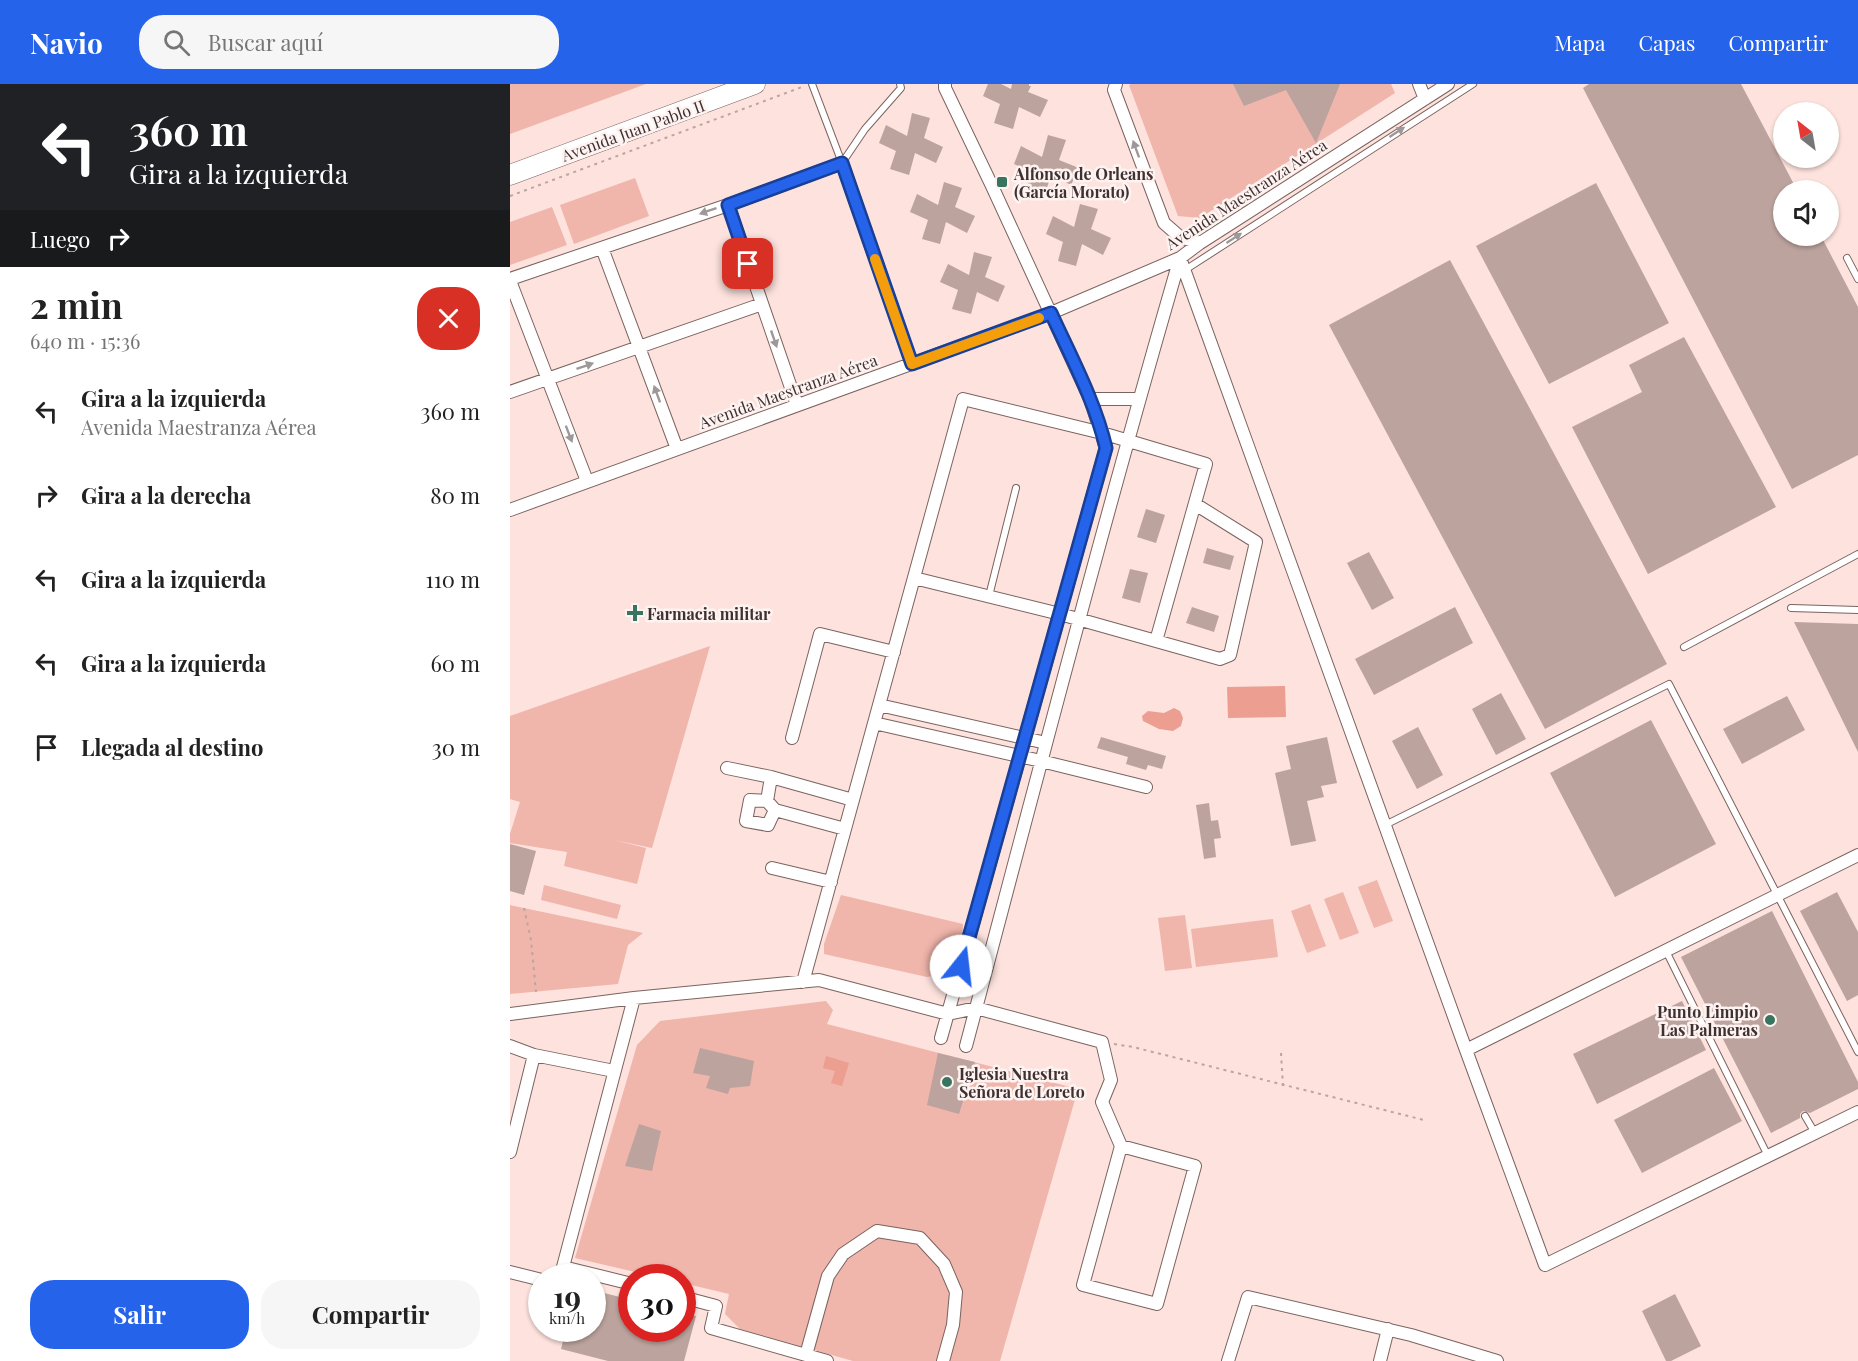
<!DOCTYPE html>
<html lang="es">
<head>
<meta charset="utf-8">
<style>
	:root { --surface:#fff; --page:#f6f6f6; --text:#222; --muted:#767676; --accent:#2563eb }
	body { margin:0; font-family:"Playfair Display",serif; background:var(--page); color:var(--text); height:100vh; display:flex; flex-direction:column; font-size:22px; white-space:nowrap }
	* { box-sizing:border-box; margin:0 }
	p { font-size:20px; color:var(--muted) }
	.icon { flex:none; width:33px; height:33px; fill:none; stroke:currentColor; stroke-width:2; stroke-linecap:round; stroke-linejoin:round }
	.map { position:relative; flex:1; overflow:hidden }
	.side { display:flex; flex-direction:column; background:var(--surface); width:510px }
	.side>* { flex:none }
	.top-card { background:#202124; color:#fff; overflow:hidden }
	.needle { width:39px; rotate:329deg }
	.buttons { position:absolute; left:1263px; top:18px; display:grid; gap:12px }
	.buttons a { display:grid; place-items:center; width:66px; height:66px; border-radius:50%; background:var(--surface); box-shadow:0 2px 4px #0004; font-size:30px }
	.speed { position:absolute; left:18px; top:1180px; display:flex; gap:12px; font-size:30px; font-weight:700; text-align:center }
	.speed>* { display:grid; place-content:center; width:78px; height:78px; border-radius:50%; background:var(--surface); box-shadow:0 2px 4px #0004; line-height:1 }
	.speed small { font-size:15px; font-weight:400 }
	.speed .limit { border:9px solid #d22; background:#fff; color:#111 }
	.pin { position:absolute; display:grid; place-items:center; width:51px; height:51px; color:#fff; margin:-26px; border-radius:12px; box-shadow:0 3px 9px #0006 }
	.me { position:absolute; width:66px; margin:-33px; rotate:16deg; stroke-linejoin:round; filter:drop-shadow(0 0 4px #0008) }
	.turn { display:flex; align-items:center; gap:21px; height:126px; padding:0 30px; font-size:27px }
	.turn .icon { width:78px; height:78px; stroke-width:2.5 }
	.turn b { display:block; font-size:42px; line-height:51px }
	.then { display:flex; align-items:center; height:57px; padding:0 30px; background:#0003; gap:12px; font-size:22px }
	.round { display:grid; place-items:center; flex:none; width:63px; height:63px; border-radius:24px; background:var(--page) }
	.head { display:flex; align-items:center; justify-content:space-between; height:102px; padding:0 30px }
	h1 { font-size:36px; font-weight:700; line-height:45px }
	.button { display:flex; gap:12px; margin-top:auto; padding:12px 30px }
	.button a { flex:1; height:69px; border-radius:24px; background:var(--accent); color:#fff; font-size:24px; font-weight:700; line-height:69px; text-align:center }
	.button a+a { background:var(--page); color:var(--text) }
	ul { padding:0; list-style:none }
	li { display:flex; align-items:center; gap:18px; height:84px; padding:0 30px }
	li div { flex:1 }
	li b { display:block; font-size:22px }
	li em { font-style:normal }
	header { display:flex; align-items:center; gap:36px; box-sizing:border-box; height:84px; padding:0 30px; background:var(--accent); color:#fff }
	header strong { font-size:28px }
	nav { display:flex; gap:33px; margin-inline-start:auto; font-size:21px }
	.search { width:420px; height:54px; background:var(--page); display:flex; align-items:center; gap:15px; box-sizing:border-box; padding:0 21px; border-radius:24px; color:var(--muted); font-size:22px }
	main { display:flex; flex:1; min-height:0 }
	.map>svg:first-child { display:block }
	.green { fill:#f0b5ab }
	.water { fill:#ec9e91 }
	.building { fill:#bca39e }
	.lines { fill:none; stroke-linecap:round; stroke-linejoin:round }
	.lane-casing { stroke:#7b635f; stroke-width:8 }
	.street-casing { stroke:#7b635f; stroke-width:14 }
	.primary-casing { stroke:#7b635f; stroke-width:21 }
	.path { stroke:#bba5a1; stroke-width:2; stroke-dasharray:3 4.5; stroke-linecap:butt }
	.lane { stroke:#fff; stroke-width:6 }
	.street { stroke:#fff; stroke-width:12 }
	.primary { stroke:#fff; stroke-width:20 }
	.oneway { fill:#9e9898 }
	.route-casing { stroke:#184099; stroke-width:15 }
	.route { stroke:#2563eb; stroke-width:10 }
	.slow { stroke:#f59e0b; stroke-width:10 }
	.poi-dot { fill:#387560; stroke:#fef3f1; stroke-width:2 }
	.labels { text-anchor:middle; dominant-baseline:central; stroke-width:5; stroke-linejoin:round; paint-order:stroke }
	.street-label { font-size:16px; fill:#3d3231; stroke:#fef3f1 }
	.poi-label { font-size:16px; font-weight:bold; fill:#3d3231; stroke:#fef3f1; text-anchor:start }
</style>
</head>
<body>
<header>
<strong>Navio</strong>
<div class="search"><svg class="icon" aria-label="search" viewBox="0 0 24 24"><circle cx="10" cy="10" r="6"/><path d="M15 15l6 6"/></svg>Buscar aquí</div>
<nav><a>Mapa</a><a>Capas</a><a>Compartir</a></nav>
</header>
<main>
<section class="side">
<div class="top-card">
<div class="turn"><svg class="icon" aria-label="left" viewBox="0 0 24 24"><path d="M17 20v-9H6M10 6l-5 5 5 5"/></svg><div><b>360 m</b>Gira a la izquierda</div></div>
<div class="then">Luego<svg class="icon" aria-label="right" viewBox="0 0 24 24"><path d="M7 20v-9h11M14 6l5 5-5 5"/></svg></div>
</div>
<div class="head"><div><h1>2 min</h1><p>640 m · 15:36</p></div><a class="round" style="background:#d93025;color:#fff"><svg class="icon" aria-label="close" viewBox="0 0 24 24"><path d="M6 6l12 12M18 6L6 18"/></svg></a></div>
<ul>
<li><svg class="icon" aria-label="left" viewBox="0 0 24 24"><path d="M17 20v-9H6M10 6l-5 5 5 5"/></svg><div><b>Gira a la izquierda</b><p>Avenida Maestranza Aérea</p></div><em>360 m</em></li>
<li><svg class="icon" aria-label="right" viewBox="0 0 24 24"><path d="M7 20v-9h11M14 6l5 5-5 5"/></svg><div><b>Gira a la derecha</b></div><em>80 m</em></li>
<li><svg class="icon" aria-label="left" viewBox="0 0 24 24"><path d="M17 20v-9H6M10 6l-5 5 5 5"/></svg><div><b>Gira a la izquierda</b></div><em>110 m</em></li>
<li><svg class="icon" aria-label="left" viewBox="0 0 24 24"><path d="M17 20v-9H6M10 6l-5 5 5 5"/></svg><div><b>Gira a la izquierda</b></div><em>60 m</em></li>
<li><svg class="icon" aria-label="arrive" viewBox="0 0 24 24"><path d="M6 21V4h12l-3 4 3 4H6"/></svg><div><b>Llegada al destino</b></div><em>30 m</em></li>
</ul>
<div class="button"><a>Salir</a><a>Compartir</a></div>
</section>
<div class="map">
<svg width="1348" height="1277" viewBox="0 0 1348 1277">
	<rect width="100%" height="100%" fill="#fde2dd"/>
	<path class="green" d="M0,0H136L0,50Z
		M621,0H881L885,9L690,134L668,132L619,1Z
		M125,94L139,132L64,160L50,121Z
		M42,123L57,161L0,181V138Z
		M200,562L142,764L104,756L136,764L127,800L54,782L57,768L0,759V750L10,718L0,715V632Z
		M867,796L883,837L864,844L848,803Z
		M34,801L111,821L107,835L31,816Z
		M833,808L849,849L830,856L814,815Z
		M331,811L453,840L451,882L442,888L417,893L314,870V860Z
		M800,820L816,862L797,869L781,827Z
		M0,821L4,822L133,849L118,861L108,900L0,910Z
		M675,831L682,884L655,887L648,834Z
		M763,835L768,873L686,883L681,845Z
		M316,917L323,926L317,940L568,1005L490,1277H343L230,1245L215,1230L219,1210L173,1199L172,1194H151L65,1174L127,961L150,937Z"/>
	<path class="water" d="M775,602L776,633L718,634L717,603Z
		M664,624L670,627L673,634L671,642L663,647L649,645L633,637L632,632L638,627L654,629Z
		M316,972L339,979L332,1002L321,999L325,987L313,984Z"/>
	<path class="building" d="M478,0H491L501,5L502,0H519V2H521L518,8L538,16L530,33L509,23L503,45L484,39L490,20L473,12Z
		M723,0H830L806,59L776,6L734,22Z
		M1079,0H1231L1287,106H1274V152H1311L1348,223V371L1282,405L1073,4Z
		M402,29L420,34L414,54L433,63L426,79L405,69L399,91L380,85L386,67L369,59L376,41L397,52Z
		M538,51L556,56L549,76L569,84L561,101L541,91L534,113L516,107L522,88L504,80L511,62L532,73Z
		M434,98L452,104L445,123L465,132L457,149L436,138L430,160L412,155L418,136L400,128L407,110L428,121Z
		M1086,99L1159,239L1039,300L966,162Z
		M570,120L588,125L581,145L601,154L593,171L572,160L566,182L548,177L553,158L536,150L543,132L564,143Z
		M464,168L482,173L475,193L495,202L488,218L467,208L461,230L442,225L448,206L430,198L438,180L459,191Z
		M940,176L1157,580L1035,645L819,241Z
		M1174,253L1266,423L1138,490L1062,343L1132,308L1119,281Z
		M636,425L655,431L646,459L627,453Z
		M697,464L724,472L720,486L693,479Z
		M859,468L884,514L862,526L837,479Z
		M620,485L638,489L630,519L612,514Z
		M682,523L709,532L704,548L676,539Z
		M945,523L963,559L864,611L845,575Z
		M1284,538L1348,540V668Z
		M991,609L1016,655L986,671L962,625Z
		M1277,612L1295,646L1232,680L1213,645Z
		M1141,636L1206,760L1105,813L1040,689Z
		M908,643L933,691L907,705L882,657Z
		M591,653L656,672L652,685L638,681L636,686L616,680L618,673L587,664Z
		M817,653L827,699L811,702L814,713L797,717L806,757L781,762L765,689L781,685L776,662Z
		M699,719L701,737L708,736L711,754L704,755L706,773L694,775L686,721Z
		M0,760L26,767L14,811L0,807Z
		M1327,808L1348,848V911L1337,917L1290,827Z
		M1262,827L1348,998V1005L1300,1029L1293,1027L1290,1030V1034L1261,1049L1171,873Z
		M1172,917L1196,966L1087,1020L1063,970Z
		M190,964L244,977L240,1002L220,1004L218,1010L196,1004L200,992L183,989Z
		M428,969L465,978L449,1030L417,1021Z
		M1204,984L1232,1037L1132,1089L1104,1036Z
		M129,1040L151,1047L142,1087L115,1082Z
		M82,1206L122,1216V1245H172V1229L186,1232L174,1277H98L51,1265L56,1245H82Z
		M1165,1210L1191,1262L1161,1277H1156L1132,1227Z"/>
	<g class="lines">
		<defs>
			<path id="lane" d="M302,0L332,79
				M332,79L355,45L391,4L390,0
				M1337,174L1348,195
				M675,186L963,0
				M479,512L506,404
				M1281,524L1348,526
				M1174,563L1348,470
				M875,741L1159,600L1348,968
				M1156,867L1258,1072
				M1295,1032L1305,1049"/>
			<path id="street" d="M606,0L604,6L654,139L670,153L690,159
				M909,0L915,15
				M218,121L287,321
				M92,164L167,365
				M670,174L956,966
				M0,195L218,121L332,79L402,280
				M0,197L77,397
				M0,308L252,220
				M580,315H629
				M0,426L541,229L670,174L690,159L938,0
				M404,494L550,530L710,575L720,571L746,458L685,420
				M369,621L536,659
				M364,639L531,677L636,703
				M282,654L310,550L384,568
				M217,684L261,693L343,716
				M257,717L240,716L236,737L258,741L265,726L257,717L261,693
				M265,726L335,745
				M1348,771L956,966L1035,1181L1348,1028
				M262,784L321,798
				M293,898L453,315L592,349L696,380L646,557
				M0,930L124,914L309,896L438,930L466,924L592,958L601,996L592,1018L611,1062L573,1201L647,1220L685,1082L611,1062
				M431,954L596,364L580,315L482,102L435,4V0
				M0,962L24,971L104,987
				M456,962C526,698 594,435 670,174
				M0,1068L24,971
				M0,1188L32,1196
				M122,1200L53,1183L124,914
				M172,1213L206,1222L201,1244L317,1277
				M296,1271L318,1192L333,1170L367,1147L410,1154L434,1180L446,1208L443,1241L433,1277
				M718,1277L738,1213L901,1251L987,1277
				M870,1277L878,1245"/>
			<path id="primary" d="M0,91L245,0"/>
		</defs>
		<use href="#lane" class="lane-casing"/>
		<use href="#street" class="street-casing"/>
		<use href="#primary" class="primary-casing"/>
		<path class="path" d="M0,112L292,3
			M14,824L21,856L26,908
			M604,960L623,963L914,1036
			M771,969L773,1002"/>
		<use href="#lane" class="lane"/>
		<use href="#street" class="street"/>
		<use href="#primary" class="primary"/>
	</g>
	<defs><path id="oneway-solid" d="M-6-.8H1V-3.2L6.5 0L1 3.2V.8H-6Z" transform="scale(1.5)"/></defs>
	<g class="oneway">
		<use href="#oneway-solid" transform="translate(887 48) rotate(-33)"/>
		<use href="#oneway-solid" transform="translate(626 65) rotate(-110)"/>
		<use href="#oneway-solid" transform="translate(198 127) rotate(161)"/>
		<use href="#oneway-solid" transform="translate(724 154) rotate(-33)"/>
		<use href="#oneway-solid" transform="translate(264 255) rotate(71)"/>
		<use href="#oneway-solid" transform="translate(75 282) rotate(-19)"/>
		<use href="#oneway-solid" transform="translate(147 310) rotate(-110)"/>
		<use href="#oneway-solid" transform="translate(59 350) rotate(69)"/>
	</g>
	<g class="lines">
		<defs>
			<path id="route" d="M238,180L218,121L332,79L402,280L541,229C561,273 585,317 596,364L451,882"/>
		</defs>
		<use href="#route" class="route-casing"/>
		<use href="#route" class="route"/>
		<path class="slow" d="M365,175L402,280L529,234"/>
	</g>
	<g class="poi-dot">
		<rect x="486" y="92" width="12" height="12" rx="3"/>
		<path d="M122 520h6v6h6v6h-6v6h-6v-6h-6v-6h6z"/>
		<circle cx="1260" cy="936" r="6"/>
		<circle cx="437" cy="998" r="6"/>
	</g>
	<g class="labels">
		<g class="street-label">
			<text transform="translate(123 46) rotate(-20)">Avenida Juan Pablo II</text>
			<text transform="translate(736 110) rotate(-33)">Avenida Maestranza Aérea</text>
			<text transform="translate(278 307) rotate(-20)">Avenida Maestranza Aérea</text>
		</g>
		<g class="poi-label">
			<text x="504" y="89">Alfonso de Orleans<tspan x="504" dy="18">(García Morato)</tspan></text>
			<text x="137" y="529">Farmacia militar</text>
			<text x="1248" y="927" text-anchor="end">Punto Limpio<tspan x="1248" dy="18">Las Palmeras</tspan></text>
			<text x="449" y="989">Iglesia Nuestra<tspan x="449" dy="18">Señora de Loreto</tspan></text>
		</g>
	</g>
</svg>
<div class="buttons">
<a><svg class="needle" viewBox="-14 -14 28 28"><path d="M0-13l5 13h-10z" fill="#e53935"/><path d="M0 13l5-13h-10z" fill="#767676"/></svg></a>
<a><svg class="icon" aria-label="sound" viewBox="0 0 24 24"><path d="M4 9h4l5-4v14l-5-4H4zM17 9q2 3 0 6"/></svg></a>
</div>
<div class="speed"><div>19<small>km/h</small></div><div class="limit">30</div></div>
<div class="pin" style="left:238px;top:180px;background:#d93025"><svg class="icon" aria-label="arrive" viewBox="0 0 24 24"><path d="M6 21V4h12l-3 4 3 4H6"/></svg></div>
<svg class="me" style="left:451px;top:882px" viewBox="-20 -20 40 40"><circle r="19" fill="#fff"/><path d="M0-13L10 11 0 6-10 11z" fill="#2563eb"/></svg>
</div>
</main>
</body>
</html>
